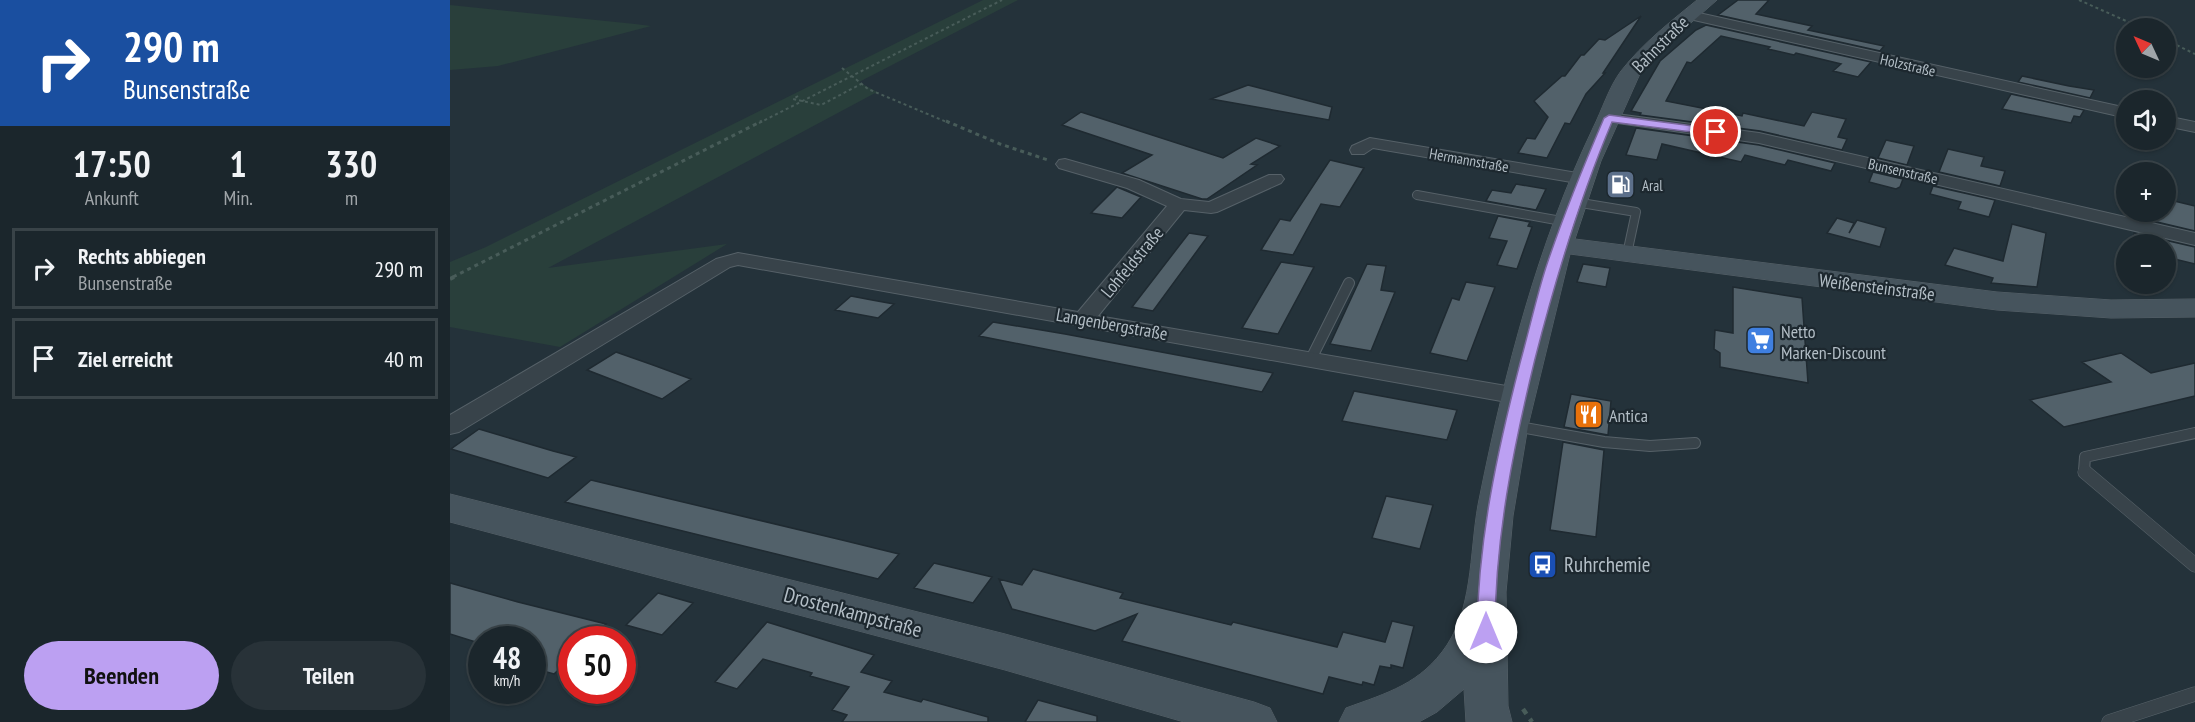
<!DOCTYPE html>
<html lang="de">
<head>
<meta charset="utf-8">
<style>
	:root { --surface:#1b262c; --page:#283238; --text:#f1f3f6; --muted:#a0a5a9; --line:#394348; --accent:#bca0f2 }
	body { margin:0; font-family:"PT Sans Narrow",sans-serif; background:var(--page); color:var(--text); height:100vh; display:flex; flex-direction:column; font-size:22px; white-space:nowrap }
	* { box-sizing:border-box; margin:0 }
	p { font-size:20px; color:var(--muted) }
	.icon { flex:none; width:33px; height:33px; fill:none; stroke:currentColor; stroke-width:2; stroke-linecap:round; stroke-linejoin:round }
	.map { position:relative; flex:1; overflow:hidden }
	.details { display:flex; flex-direction:column; background:var(--surface); width:450px }
	.details>* { flex:none }
	.top-card { background:#1a4fa0; color:#fff; overflow:hidden }
	.needle { width:39px; rotate:314deg }
	.controls { position:absolute; left:1666px; top:18px; display:grid; gap:12px }
	.controls a { display:grid; place-items:center; width:60px; height:60px; border-radius:50%; background:var(--surface); box-shadow:0 2px 4px #0004,0 0 0 2px var(--line); font-size:30px }
	.speed { position:absolute; left:18px; top:626px; display:flex; gap:12px; font-size:30px; font-weight:700; text-align:center }
	.speed>* { display:grid; place-content:center; width:78px; height:78px; border-radius:50%; background:var(--surface); box-shadow:0 2px 4px #0004,0 0 0 2px var(--line); line-height:1 }
	.speed small { font-size:15px; font-weight:400 }
	.speed .limit { border:9px solid #d22; background:#fff; color:#111 }
	.pin { position:absolute; display:grid; place-items:center; width:51px; height:51px; color:#fff; margin:-26px; border:3px solid #fff; border-radius:50%; box-shadow:0 2px 6px #0007 }
	.me { position:absolute; width:66px; margin:-33px; rotate:0deg; stroke-linejoin:round; filter:drop-shadow(0 0 4px #0008) }
	.turn { display:flex; align-items:center; gap:21px; height:126px; padding:0 24px; font-size:27px }
	.turn .icon { width:78px; height:78px; stroke-width:2.5 }
	.turn b { display:block; font-size:42px; line-height:51px }
	.eta { display:flex; justify-content:space-evenly; align-items:center; height:102px; text-align:center }
	.eta b { font-size:36px; font-weight:700; line-height:42px }
	.action { display:flex; gap:12px; margin-top:auto; padding:12px 24px }
	.action a { flex:1; height:69px; border-radius:36px; background:var(--accent); color:#111; font-size:24px; font-weight:700; line-height:69px; text-align:center }
	.action a+a { background:var(--page); color:var(--text) }
	ul { padding:0; list-style:none }
	li { display:flex; align-items:center; gap:18px; height:81px; margin:0 12px 9px; padding:0 12px; border:3px solid var(--line); border-radius:0px }
	li div { flex:1 }
	li b { display:block; font-size:22px }
	li em { font-style:normal }
	main { display:flex; flex:1; min-height:0 }
	.map>svg:first-child { display:block }
	.green { fill:#293f3b }
	.building { fill:#52616a; stroke:#1f2a31; stroke-width:1.5 }
	.lines { fill:none; stroke-linecap:round; stroke-linejoin:round }
	.lane-far2-casing { stroke:#566168; stroke-width:10 }
	.lane-far1-casing { stroke:#566168; stroke-width:12 }
	.lane-casing { stroke:#566168; stroke-width:15 }
	.street-casing { stroke:#566168; stroke-width:2 }
	.secondary-casing { stroke:#566168; stroke-width:1 }
	.path-far3 { stroke:#485c59; stroke-width:2; stroke-dasharray:3 3; stroke-linecap:butt }
	.path-far2 { stroke:#485c59; stroke-width:3; stroke-dasharray:4 4; stroke-linecap:butt }
	.path-far1 { stroke:#485c59; stroke-width:4; stroke-dasharray:4.5 4.5; stroke-linecap:butt }
	.path { stroke:#485c59; stroke-width:4.5; stroke-dasharray:6 6; stroke-linecap:butt }
	.lane-far2 { stroke:#38434a; stroke-width:8 }
	.lane-far1 { stroke:#38434a; stroke-width:10 }
	.lane { stroke:#38434a; stroke-width:14 }
	.street { fill:#38434a; fill-rule:evenodd }
	.secondary { fill:#46545d; fill-rule:evenodd }
	.route { fill:#bca0f2; stroke:#7a689d; stroke-width:1.5 }
	.labels { text-anchor:middle; dominant-baseline:central; stroke-width:4.5; stroke-linejoin:round; paint-order:stroke }
	.far-street-label { font-size:15px; fill:#b3bec6; stroke:#1d282f }
	.far-poi-label { font-size:15px; fill:#b3bec6; stroke:#1d282f; text-anchor:start }
	.street-label { font-size:18px; fill:#b3bec6; stroke:#1d282f }
	.poi-label { font-size:18px; fill:#b3bec6; stroke:#1d282f; text-anchor:start }
	.near-poi-label { font-size:21px; fill:#b3bec6; stroke:#1d282f; text-anchor:start }
	.near-street-label { font-size:21px; fill:#b3bec6; stroke:#1d282f }
</style>
</head>
<body>
<main>
<section class="details">
<div class="top-card">
<div class="turn"><svg class="icon" aria-label="right" viewBox="0 0 24 24"><path d="M7 20v-9h11M14 6l5 5-5 5"/></svg><div><b>290 m</b>Bunsenstraße</div></div>
</div>
<div class="eta">
<div><b>17:50</b><p>Ankunft</p></div>
<div><b>1</b><p>Min.</p></div>
<div><b>330</b><p>m</p></div>
</div>
<ul>
<li><svg class="icon" aria-label="right" viewBox="0 0 24 24"><path d="M7 20v-9h11M14 6l5 5-5 5"/></svg><div><b>Rechts abbiegen</b><p>Bunsenstraße</p></div><em>290 m</em></li>
<li><svg class="icon" aria-label="arrive" viewBox="0 0 24 24"><path d="M6 21V4h12l-3 4 3 4H6"/></svg><div><b>Ziel erreicht</b></div><em>40 m</em></li>
</ul>
<div class="action"><a>Beenden</a><a>Teilen</a></div>
</section>
<div class="map">
<svg width="1745" height="722" viewBox="0 0 1745 722">
	<rect width="100%" height="100%" fill="#24323a"/>
	<path class="green" d="M533,0H568L409,82L427,92L98,268L277,244L110,347L0,327V262L36,247Z
		M0,5L185,24L201,26L48,66L0,70Z"/>
	<path class="building" d="M1288,0H1319L1306,14L1362,26L1358,30L1434,46L1430,51L1268,15Z
		M1191,16L1153,73H1155L1136,94L1120,124L1115,123L1097,158L1068,153L1077,138L1085,139L1098,117L1084,101L1112,76H1115L1131,55H1134L1149,39L1155,40Z
		M1256,25L1421,62L1408,77L1383,71L1391,64L1346,53L1344,55L1318,49L1320,47L1271,36L1241,63L1237,62L1216,101L1292,116L1293,113L1354,126L1362,112L1396,119L1388,137L1397,139L1392,150L1310,131L1190,115L1191,113L1181,111L1210,61L1246,30Z
		M1572,76L1619,86L1644,90L1640,98L1568,82Z
		M798,85L882,107L879,120L761,99Z
		M1561,94L1634,110L1630,117L1624,116L1621,123L1552,109Z
		M631,112L773,158L806,138L830,146L801,164L807,165L757,199H752L672,173L702,155L612,125Z
		M1186,128L1309,145L1385,163L1381,171L1338,160L1335,165L1295,155L1291,162L1212,144L1207,160L1176,155Z
		M1436,140L1464,146L1457,165L1428,158Z
		M1498,149L1534,157L1531,166L1555,171L1550,186L1489,172Z
		M880,160L914,168L890,207L871,204L843,255L811,250L830,219L840,221Z
		M1423,172L1453,179L1450,187L1446,189L1419,182Z
		M1066,184L1096,189L1086,210L1036,201L1042,190L1061,193Z
		M1483,186L1545,200L1539,217L1508,209L1511,202L1480,194Z
		M667,187L691,197L672,218L641,213Z
		M1716,199L1745,206V231L1686,217V212H1716Z
		M1048,216L1080,222L1078,226L1082,227L1067,269L1047,265L1057,241L1039,238Z
		M1387,218L1404,223L1399,233L1407,220L1436,228L1430,247L1377,233Z
		M1562,224L1596,233L1587,287L1541,283L1543,278L1495,265L1504,248L1553,261Z
		M739,233L758,236L703,311L682,307Z
		M1684,233L1745,247V264L1716,257V244H1683Z
		M831,262L864,267L828,334L792,328Z
		M917,264L936,266L931,290L945,292L921,351L880,344Z
		M1133,264L1160,268L1156,287L1127,282Z
		M1016,282L1045,287L1017,361L980,353L1002,298L1009,300Z
		M1283,287L1352,298L1358,383L1270,367V353L1264,349L1265,330L1283,333Z
		M401,296L422,300L444,304L428,318L385,310Z
		M543,322L615,334L823,373L812,392L529,336Z
		M166,352L203,365L241,379L212,399L137,370Z
		M1671,353L1701,373L1745,363V396L1614,427L1580,400L1661,382L1632,362Z
		M904,391L1007,410L997,440L892,421Z
		M1121,394L1161,401L1158,435L1114,427Z
		M29,429L103,451L126,457L98,478L1,449Z
		M1113,442L1154,450L1146,537L1100,530Z
		M141,480L392,540L449,554L428,579L115,502Z
		M936,496L983,505L970,549L922,538Z
		M484,563L542,577L523,603L464,588Z
		M583,569L673,593L670,598L781,625L783,622L887,647L893,632L935,642L942,621L964,626L953,668L941,665V668L930,666L924,685L913,682L912,685L879,677L873,694L672,641L687,614L645,631L562,609L549,579L572,585Z
		M0,583L68,602L156,624L140,639H122V657L104,674L82,668V639H32V644L0,634Z
		M208,593L243,603L212,635L176,625Z
		M317,622L424,655L411,672L442,681L434,692L471,702L473,699L538,717V722H392L397,715L382,710L399,687L360,676L362,673L313,659L287,689L265,682Z
		M588,700L647,716V722H575Z"/>
	<g class="lines">
		<defs>
			<path id="lane-far2" d="M967,195L1117,222
				M1125,202L1186,212L1177,254"/>
			<path id="lane-far1" d="M861,359L899,283
				M1064,426L1154,442L1200,446L1245,443
				M1637,474L1634,471L1635,457L1745,433"/>
			<path id="lane" d="M1635,472L1745,565
				M1659,722L1745,694"/>
			<path id="street" d="M1240,11L1677,108V118L1235,18L1234,15Z
				M1159,113L1309,133L1745,233V245L1309,143L1153,121L1151,118L1153,115Z
				M1716,116L1745,122V132L1716,126Z
				M920,138L1133,174L1139,175L1142,179L1139,183L1133,184L923,148L914,154H902L900,150L902,146Z
				M615,159L689,180L731,199L759,202L819,175H831L834,179L831,183L767,212L761,213L734,210L648,316L1068,388L1076,391L1080,396L1076,401L1068,404L288,265L280,267L9,432L0,434V415L266,259L288,253L628,312L717,206L677,188L609,168L606,164L609,160Z"/>
			<path id="secondary" d="M1247,0H1267L1210,50L1189,76L1151,161L1125,239L1547,292L1661,300L1745,299V317L1661,318L1547,310L1120,254L1078,426L1063,516L1056,592L1058,706L1062,722H1016L1014,689L987,712L969,722H889L896,708C937,693 971,684 997,645C1025,602 1019,544 1030,495C1055,371 1088,243 1143,128C1152,110 1159,87 1171,71C1193,43 1220,22 1247,0Z
				M0,494L555,634L804,702L820,708L827,722H734L555,670L0,522Z"/>
		</defs>
		<use href="#lane-far2" class="lane-far2-casing"/>
		<use href="#lane-far1" class="lane-far1-casing"/>
		<use href="#lane" class="lane-casing"/>
		<use href="#street" class="street-casing"/>
		<use href="#secondary" class="secondary-casing"/>
		<path class="path-far3" d="M1629,0L1692,28
			M1716,40L1745,54
			M392,68L418,89L499,123
			M348,96L343,99L371,105L411,84
			M309,123L552,0"/>
		<path class="path-far2" d="M496,121L550,144L598,160
			M3,277L312,121"/>
		<path class="path-far1" d="M0,279L6,276"/>
		<path class="path" d="M1073,709L1082,722"/>
		<use href="#lane-far2" class="lane-far2"/>
		<use href="#lane-far1" class="lane-far1"/>
		<use href="#lane" class="lane"/>
		<use href="#street" class="street"/>
		<use href="#secondary" class="secondary"/>
	</g>
	<path class="route" d="M1159,115L1266,129L1271,132L1266,135L1162,122C1129,200 1106,277 1085,359C1063,449 1045,539 1045,632L1043,637L1036,640L1030,637L1027,632C1028,540 1047,452 1070,363C1079,331 1086,298 1096,267C1113,216 1133,167 1154,118Z"/>
	<defs>
		<symbol id="fuel-square" viewBox="-11 -11 22 22"><rect x="-9" y="-9" width="18" height="18" rx="4" fill="#5c6f8a" stroke="#1d282f"/><path d="M-5.5-6h7V0h2V4h1.3V-2.5L3-4.5l.8-.8L6-3V5H2.5V1h-1V6h-7ZM-4.2-4.7v3.2H.2V-4.7Z" fill="#fff"/></symbol>
		<symbol id="supermarket-square" viewBox="-11 -11 22 22"><rect x="-9" y="-9" width="18" height="18" rx="4" fill="#3f7fe0" stroke="#1d282f"/><path d="M-6-5.5h2.5l.6 2H6L4.5 2H-2.5L-4.4-4H-6ZM-1.5 3.2a1.3 1.3 0 1 0 .1 0ZM3 3.2a1.3 1.3 0 1 0 .1 0Z" fill="#fff"/></symbol>
		<symbol id="restaurant-square" viewBox="-11 -11 22 22"><rect x="-9" y="-9" width="18" height="18" rx="4" fill="#e8710a" stroke="#1d282f"/><path d="M-5-6h1v4h1v-4h1v4h1v-4h1v5L-1.5 .5V6h-2V.5L-5-1ZM5-6V6H3V1.5H1.5Q1.5-4 5-6Z" fill="#fff"/></symbol>
		<symbol id="bus-square" viewBox="-11 -11 22 22"><rect x="-9" y="-9" width="18" height="18" rx="4" fill="#1a4fb4" stroke="#1d282f"/><path d="M-5-6H5V4H4V6H2V4H-2V6H-4V4H-5ZM-3.5-4V0h7V-4ZM-3.5 1.2v1.5H-2V1.2ZM2 1.2v1.5H3.5V1.2Z" fill="#fff"/></symbol>
	</defs>
	<g fill-rule="evenodd">
		<use href="#fuel-square" x="1154" y="168" width="33" height="33"/>
		<use href="#supermarket-square" x="1294" y="324" width="33" height="33"/>
		<use href="#restaurant-square" x="1122" y="398" width="33" height="33"/>
		<use href="#bus-square" x="1076" y="548" width="33" height="33"/>
	</g>
	<g class="labels">
		<g class="far-street-label">
			<text transform="translate(1458 65) rotate(13)">Holzstraße</text>
			<text transform="translate(1019 160) rotate(10)">Hermannstraße</text>
			<text transform="translate(1453 171) rotate(13)">Bunsenstraße</text>
		</g>
		<g class="far-poi-label">
			<text x="1192" y="185">Aral</text>
		</g>
		<g class="street-label">
			<text transform="translate(1210 44) rotate(-45)">Bahnstraße</text>
			<text transform="translate(682 262) rotate(-50)">Lohfeldstraße</text>
			<text transform="translate(1427 287) rotate(7)">Weißensteinstraße</text>
			<text transform="translate(662 324) rotate(10)">Langenbergstraße</text>
		</g>
		<g class="poi-label">
			<text x="1331" y="331">Netto<tspan x="1331" dy="21">Marken-Discount</tspan></text>
			<text x="1159" y="415">Antica</text>
		</g>
		<g class="near-poi-label">
			<text x="1114" y="564">Ruhrchemie</text>
		</g>
		<g class="near-street-label">
			<text transform="translate(403 612) rotate(15)">Drostenkampstraße</text>
		</g>
	</g>
</svg>
<div class="controls">
<a><svg class="needle" viewBox="-14 -14 28 28"><path d="M0-13l5 13h-10z" fill="#e53935"/><path d="M0 13l5-13h-10z" fill="#a0a5a9"/></svg></a>
<a><svg class="icon" aria-label="sound" viewBox="0 0 24 24"><path d="M4 9h4l5-4v14l-5-4H4zM17 9q2 3 0 6"/></svg></a>
<a>+</a>
<a>−</a>
</div>
<div class="speed"><div>48<small>km/h</small></div><div class="limit">50</div></div>
<div class="pin" style="left:1266px;top:132px;background:#d93025"><svg class="icon" aria-label="arrive" viewBox="0 0 24 24"><path d="M6 21V4h12l-3 4 3 4H6"/></svg></div>
<svg class="me" style="left:1036px;top:632px" viewBox="-20 -20 40 40"><circle r="19" fill="#fff"/><path d="M0-13L10 11 0 6-10 11z" fill="#bca0f2"/></svg>
</div>
</main>
</body>
</html>
